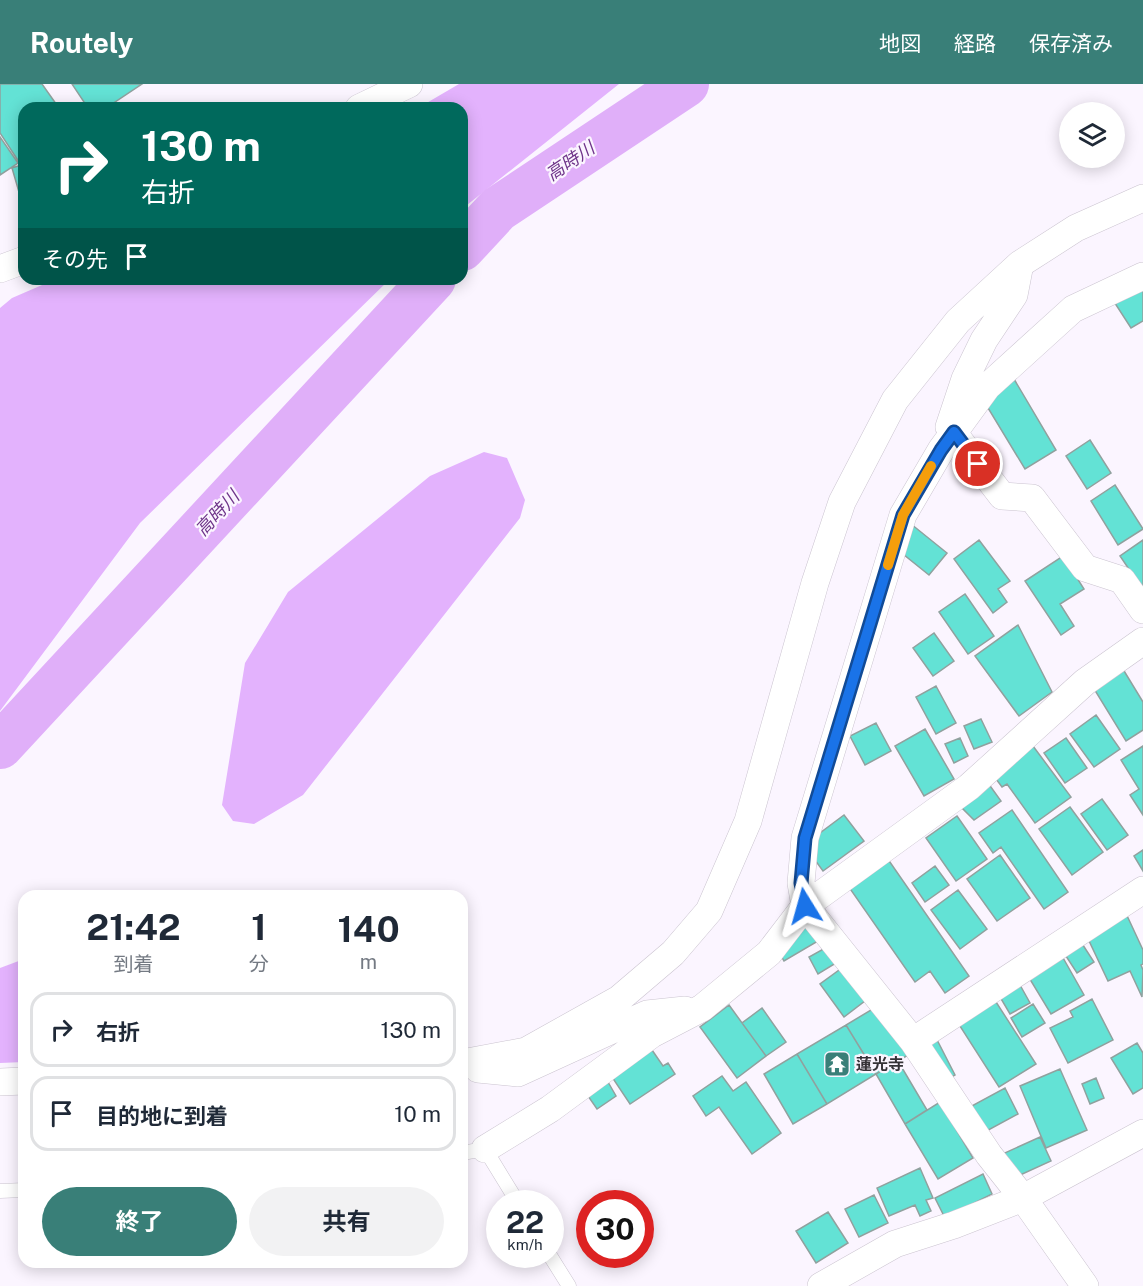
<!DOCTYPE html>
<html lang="ja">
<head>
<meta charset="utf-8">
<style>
	:root { --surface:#fff; --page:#f2f2f3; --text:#1f2937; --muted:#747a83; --line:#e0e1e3; --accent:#397f78 }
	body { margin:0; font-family:"Public Sans","Noto Sans JP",sans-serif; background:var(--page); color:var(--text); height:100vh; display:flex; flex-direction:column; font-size:22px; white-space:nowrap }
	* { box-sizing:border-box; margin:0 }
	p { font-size:20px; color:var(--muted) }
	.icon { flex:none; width:33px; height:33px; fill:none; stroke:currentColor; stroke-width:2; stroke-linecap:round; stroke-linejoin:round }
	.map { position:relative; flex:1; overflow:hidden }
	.side { position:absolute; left:18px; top:806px; width:450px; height:378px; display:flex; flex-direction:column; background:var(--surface); border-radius:18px; box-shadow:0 3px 15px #0003 }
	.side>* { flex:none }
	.top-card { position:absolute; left:18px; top:18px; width:450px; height:183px; border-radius:18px; box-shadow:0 3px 15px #0003; background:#00695c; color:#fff; overflow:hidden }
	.tools { position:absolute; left:1059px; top:18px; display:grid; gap:12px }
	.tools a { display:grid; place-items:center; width:66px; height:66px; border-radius:50%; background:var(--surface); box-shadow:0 3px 15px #0003; font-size:30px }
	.speed { position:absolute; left:486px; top:1106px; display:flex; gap:12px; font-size:30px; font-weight:700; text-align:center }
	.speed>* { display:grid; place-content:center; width:78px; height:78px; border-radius:50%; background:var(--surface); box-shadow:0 3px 15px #0003; line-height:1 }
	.speed small { font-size:15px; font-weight:400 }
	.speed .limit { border:9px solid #d22; background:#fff; color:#111 }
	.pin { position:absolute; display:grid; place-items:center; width:51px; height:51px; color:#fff; margin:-26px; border:3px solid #fff; border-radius:50%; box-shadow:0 2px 6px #0007 }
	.me { position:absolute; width:66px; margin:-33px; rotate:352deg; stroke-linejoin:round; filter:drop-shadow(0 0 4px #0008) }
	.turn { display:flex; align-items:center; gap:21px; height:126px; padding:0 24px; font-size:27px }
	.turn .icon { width:78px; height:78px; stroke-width:2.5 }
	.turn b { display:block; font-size:42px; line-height:51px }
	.then { display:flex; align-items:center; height:57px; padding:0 24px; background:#0003; gap:12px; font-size:22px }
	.eta { display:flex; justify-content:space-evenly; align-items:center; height:102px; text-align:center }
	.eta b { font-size:36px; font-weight:700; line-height:42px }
	.primary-button { display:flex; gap:12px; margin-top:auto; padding:12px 24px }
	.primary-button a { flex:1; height:69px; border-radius:36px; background:var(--accent); color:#fff; font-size:24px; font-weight:700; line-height:69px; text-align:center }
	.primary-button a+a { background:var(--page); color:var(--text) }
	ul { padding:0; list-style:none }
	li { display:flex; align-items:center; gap:18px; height:75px; margin:0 12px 9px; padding:0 12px; border:3px solid var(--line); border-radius:18px }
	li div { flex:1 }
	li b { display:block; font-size:22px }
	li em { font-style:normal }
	header { display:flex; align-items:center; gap:36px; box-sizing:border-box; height:84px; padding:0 30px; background:var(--accent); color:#fff }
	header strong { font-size:28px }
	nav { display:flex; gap:33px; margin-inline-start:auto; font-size:21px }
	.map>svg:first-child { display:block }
	.forest { fill:#e3b2fd }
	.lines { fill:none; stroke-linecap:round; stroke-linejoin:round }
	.river { stroke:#e0aff9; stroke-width:46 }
	.building { fill:#63e2d5; stroke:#90a19e; stroke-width:1.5 }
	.service-casing { stroke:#cbc4d0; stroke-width:15 }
	.minor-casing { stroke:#cbc4d0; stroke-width:28 }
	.service { stroke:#fff; stroke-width:14 }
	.minor { stroke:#fff; stroke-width:27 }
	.route-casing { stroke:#114b97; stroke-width:15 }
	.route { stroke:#1a73e8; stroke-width:10 }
	.slow { stroke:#f59e0b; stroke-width:10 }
	.labels { text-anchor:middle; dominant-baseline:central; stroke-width:4.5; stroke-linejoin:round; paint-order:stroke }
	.poi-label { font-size:16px; font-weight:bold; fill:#353237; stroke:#fbf5ff; text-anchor:start }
	.water-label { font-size:18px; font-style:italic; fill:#6f358a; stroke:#fbf5ff }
</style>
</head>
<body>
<header>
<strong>Routely</strong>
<nav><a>地図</a><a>経路</a><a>保存済み</a></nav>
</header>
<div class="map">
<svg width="1143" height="1202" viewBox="0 0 1143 1202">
	<rect width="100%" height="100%" fill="#fbf5ff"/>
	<path class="forest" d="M459,0H619L462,125V24H418Z
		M56,195H390L140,439L0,627V224L12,214Z
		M484,368L507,374L525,416L520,434L303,711L254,740L233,737L222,721L245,579L288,508L430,392Z
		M24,875V978L0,979V884Z"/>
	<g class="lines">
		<path class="river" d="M462,164L498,125L686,0
			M0,662L433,195"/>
	</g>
	<path class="building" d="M0,0H42L59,24H24V79L21,81L0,49Z
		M72,0H142L106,24H88Z
		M0,53L18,79L0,91Z
		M24,80V113L21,115L12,84Z
		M1143,190V237L1131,244L1109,210Z
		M1014,295L1056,366L1025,385L982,314Z
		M1090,356L1111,389L1087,405L1066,372Z
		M1115,401L1143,445L1118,461L1091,417Z
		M911,440L947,469L929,491L898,466Z
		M979,456L1010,497L998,505L1007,518L993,529L954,475Z
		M1143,456V501L1141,503L1120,472Z
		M1063,472L1084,505L1060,520L1074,542L1061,551L1025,497Z
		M965,510L994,552L968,570L939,528Z
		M1018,541L1052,608L1019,632L975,572Z
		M934,549L954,577L933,592L913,564Z
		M1118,577L1143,618V646L1126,657L1088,595Z
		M936,602L956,639L936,650L916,613Z
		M1096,631L1120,665L1094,683L1070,650Z
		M981,635L992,658L974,665L964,642Z
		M876,639L891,667L865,681L850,652Z
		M925,645L954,695L924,712L895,662Z
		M960,654L968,672L954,679L945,660Z
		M1066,654L1087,684L1065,699L1044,669Z
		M1030,658L1071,713L1035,739L1007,700L1002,703L990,687Z
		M1143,662V731L1130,711L1139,705L1121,676Z
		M988,699L1001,717L974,736L958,720Z
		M1102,715L1128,751L1107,766L1081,730Z
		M1070,723L1103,768L1072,791L1039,745Z
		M1012,726L1068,808L1044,825L1001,763L993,769L979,749Z
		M844,731L864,757L823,787L804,761Z
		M957,732L987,775L956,797L926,754Z
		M876,758L969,892L945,909L930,887L915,898L837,786Z
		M1143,766V787L1134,772Z
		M1000,771L1030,814L997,837L967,795Z
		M935,782L949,801L925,818L912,799Z
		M958,806L987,845L960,865L931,826Z
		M1123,823L1143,866V880L1141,881L1143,886L1142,913L1130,887L1108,897L1082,842Z
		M808,841L818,857L784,877L775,861Z
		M1079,855L1094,878L1077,889L1062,866Z
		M827,863L836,879L818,890L809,873Z
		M1062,872L1084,911L1051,930L1028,892Z
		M846,881L870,913L844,933L820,900Z
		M1020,901L1030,919L1010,930L1000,913Z
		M987,904L1036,980L999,1003L951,928Z
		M1092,915L1113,956L1068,979L1050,944L1073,933L1070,927Z
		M881,920L910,970L876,990L846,941Z
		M1033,920L1045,939L1022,953L1011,934Z
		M729,921L766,972L737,994L700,943Z
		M762,924L786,958L766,972L742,939Z
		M846,941L876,990L827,1020L797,970Z
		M932,946L955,991L945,997L921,951Z
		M1137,959L1143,969V1004L1133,1010L1111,974Z
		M652,966L663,982L668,979L675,990L630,1020L612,993Z
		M797,970L827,1020L793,1040L764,990Z
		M898,977L927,1026L905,1040L876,990Z
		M1060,985L1087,1046L1046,1064L1020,1002Z
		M722,992L733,1007L746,998L781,1049L752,1070L719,1023L706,1032L693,1012Z
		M1096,994L1104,1014L1090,1020L1082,1000Z
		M608,998L616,1012L597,1025L588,1012Z
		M1005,1004L1018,1030L981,1050L968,1024Z
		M940,1018L973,1074L938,1095L905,1040Z
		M1040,1053L1051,1077L1009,1096L998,1072Z
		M920,1084L933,1114L926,1116L931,1127L920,1132L915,1121L889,1132L877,1104Z
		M983,1090L992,1110L945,1134L935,1114Z
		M874,1111L888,1139L859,1153L845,1125Z
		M828,1128L848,1159L816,1179L796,1147Z"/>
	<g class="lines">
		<defs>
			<path id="service" d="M462,1069L485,1065L518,1119
				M0,1107L24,1106
				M549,1170L569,1202"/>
			<path id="minor" d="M359,24L409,0
				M1020,180L1014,211L984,256L965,295L949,343L1002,412L1032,414L1085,484L1122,496L1143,526
				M0,185L24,176
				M913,957L1143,806
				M462,979L526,967L619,915L673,869L709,827L748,737L815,499L842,418L895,316L958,237L1020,180L1076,144L1143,114
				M478,985L518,989L647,930L685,926
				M0,998L24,997
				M485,1065L550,1025L652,950L702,924L769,869L805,822L969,703L1085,598L1143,557
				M821,1202L895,1160L954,1141L1023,1114L989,1071L913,957L805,822L801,799L805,754L903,431L941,366L987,303L1073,225L1143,192
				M1085,1202L1023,1114L1143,1049"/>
		</defs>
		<use href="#service" class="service-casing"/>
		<use href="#minor" class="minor-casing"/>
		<use href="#service" class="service"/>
		<use href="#minor" class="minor"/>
	</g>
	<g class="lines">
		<defs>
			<path id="route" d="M805,822L801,799L805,754L903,431L941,366L954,348L978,380"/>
		</defs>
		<use href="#route" class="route-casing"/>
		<use href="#route" class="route"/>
		<path class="slow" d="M888,481L903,431L931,382"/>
	</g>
	<defs>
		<symbol id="temple-square" viewBox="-11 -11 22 22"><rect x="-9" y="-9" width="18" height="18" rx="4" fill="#397f78" stroke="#fbf5ff"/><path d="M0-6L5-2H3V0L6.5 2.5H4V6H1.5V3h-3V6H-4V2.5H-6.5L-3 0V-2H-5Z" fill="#fff"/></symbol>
	</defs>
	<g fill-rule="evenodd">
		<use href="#temple-square" x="822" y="965" width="30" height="30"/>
	</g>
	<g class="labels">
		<g class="poi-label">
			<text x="856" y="980">蓮光寺</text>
		</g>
		<g class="water-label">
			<text transform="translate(570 77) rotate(-34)">高時川</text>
			<text transform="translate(217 429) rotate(-47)">高時川</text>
		</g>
	</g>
</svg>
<div class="tools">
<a><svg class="icon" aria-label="layers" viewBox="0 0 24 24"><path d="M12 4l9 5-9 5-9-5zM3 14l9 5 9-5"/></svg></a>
</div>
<div class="speed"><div>22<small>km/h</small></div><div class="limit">30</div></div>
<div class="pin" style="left:978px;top:380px;background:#d93025"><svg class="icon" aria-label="arrive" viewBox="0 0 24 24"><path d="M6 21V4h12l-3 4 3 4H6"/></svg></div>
<svg class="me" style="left:805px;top:822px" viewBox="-20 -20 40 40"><path d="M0-17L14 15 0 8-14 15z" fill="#1a73e8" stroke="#fff" stroke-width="4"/></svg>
<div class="top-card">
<div class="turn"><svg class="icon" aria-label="right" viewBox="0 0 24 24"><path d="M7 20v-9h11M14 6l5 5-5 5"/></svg><div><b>130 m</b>右折</div></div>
<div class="then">その先<svg class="icon" aria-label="arrive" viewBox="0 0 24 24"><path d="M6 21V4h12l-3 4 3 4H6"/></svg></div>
</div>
<section class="side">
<div class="eta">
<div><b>21:42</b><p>到着</p></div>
<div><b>1</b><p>分</p></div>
<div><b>140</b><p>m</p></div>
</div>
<ul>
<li><svg class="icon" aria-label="right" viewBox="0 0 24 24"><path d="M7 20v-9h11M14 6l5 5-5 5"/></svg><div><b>右折</b></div><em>130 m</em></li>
<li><svg class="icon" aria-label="arrive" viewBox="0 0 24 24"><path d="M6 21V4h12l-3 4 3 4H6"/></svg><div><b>目的地に到着</b></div><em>10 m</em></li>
</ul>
<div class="primary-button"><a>終了</a><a>共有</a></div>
</section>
</div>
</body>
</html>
